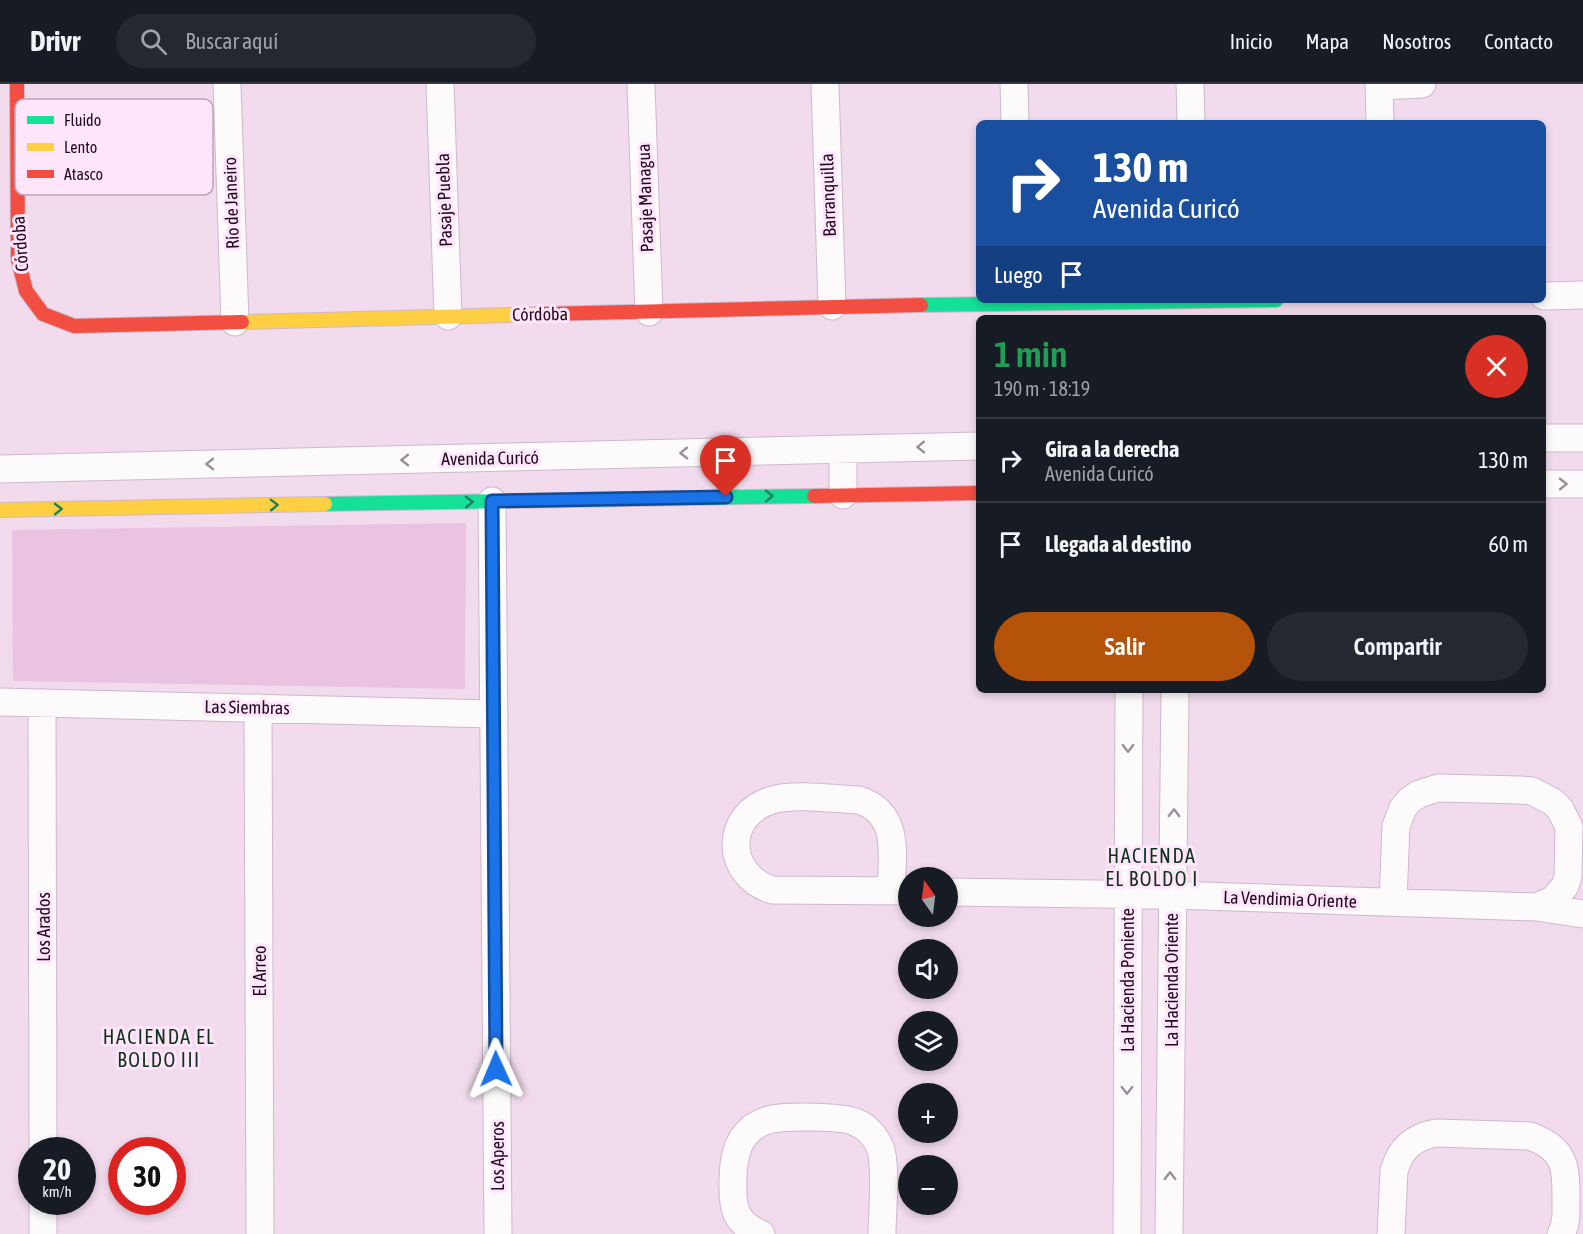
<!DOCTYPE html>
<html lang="es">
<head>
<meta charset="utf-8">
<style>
	:root { --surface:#171b24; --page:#242831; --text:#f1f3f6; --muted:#9ea1a6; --line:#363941; --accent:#b45309 }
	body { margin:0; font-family:"Asap Condensed",sans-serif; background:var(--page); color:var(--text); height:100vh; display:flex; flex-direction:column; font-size:22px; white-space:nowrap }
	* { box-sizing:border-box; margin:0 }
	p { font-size:20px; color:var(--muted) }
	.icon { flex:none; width:33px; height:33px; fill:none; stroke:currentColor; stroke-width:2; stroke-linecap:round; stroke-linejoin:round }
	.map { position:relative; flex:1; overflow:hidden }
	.details { position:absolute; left:976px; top:231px; width:570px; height:378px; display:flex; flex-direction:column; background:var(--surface); border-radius:9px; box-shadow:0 3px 9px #0003 }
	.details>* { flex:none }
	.banner { position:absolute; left:976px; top:36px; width:570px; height:183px; border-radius:9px; box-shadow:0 3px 9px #0003; background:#1a4fa0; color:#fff; overflow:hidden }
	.needle { width:39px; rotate:346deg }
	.fabs { position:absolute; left:898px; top:783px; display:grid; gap:12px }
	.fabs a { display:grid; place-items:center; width:60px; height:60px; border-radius:50%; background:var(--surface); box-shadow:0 3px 9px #0003; font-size:30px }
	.speed { position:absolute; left:18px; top:1053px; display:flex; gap:12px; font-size:30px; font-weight:700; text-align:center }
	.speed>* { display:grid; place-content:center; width:78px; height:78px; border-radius:50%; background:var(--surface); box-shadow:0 3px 9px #0003; line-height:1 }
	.speed small { font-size:15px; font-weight:400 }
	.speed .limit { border:9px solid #d22; background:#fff; color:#111 }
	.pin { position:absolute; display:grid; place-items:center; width:51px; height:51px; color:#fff; margin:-62px -26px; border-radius:50% 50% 50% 0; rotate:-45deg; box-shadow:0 0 6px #0007 }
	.pin .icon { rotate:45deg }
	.me { position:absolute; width:66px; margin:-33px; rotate:359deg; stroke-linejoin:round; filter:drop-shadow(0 0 4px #0008) }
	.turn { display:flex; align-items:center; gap:21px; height:126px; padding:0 18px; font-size:27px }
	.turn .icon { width:78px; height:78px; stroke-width:2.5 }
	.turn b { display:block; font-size:42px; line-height:51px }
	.then { display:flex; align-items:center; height:57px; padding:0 18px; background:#0003; gap:12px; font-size:22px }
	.round { display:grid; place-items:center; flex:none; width:63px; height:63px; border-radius:32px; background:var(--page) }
	.headline { display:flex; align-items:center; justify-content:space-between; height:102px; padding:0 18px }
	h1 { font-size:36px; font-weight:600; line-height:45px; color:#1e9e55 }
	.action { display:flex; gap:12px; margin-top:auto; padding:12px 18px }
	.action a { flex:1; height:69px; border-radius:36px; background:var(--accent); color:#fff; font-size:24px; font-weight:600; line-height:69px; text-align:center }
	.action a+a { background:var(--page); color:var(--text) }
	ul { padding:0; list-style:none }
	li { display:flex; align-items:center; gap:18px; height:84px; padding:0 18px; border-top:2px solid var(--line) }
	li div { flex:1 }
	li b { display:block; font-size:22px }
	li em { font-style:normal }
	header { display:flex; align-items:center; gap:36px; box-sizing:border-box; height:84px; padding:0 30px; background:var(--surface); border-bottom:2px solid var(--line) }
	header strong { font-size:28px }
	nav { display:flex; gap:33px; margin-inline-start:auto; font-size:21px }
	.search { width:420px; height:54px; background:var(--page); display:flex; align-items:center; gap:15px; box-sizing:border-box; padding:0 21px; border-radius:33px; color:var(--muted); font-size:22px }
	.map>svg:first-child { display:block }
	.green { fill:#eac3e3 }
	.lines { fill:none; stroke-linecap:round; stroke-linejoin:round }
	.street-casing { stroke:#ceb9ca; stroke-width:29 }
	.fast-casing { stroke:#ceb9ca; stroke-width:16 }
	.slow-casing { stroke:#ceb9ca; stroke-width:16 }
	.jam-casing { stroke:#ceb9ca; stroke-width:16 }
	.street { stroke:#fdfafc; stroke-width:27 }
	.fast { stroke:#16e098; stroke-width:14 }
	.slow { stroke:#ffcf43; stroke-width:14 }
	.jam { stroke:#f24e42; stroke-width:14 }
	.oneway { stroke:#9a8f99 }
	.oneway2 { stroke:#1b8162 }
	.route-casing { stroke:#114b97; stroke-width:15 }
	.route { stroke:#1a73e8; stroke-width:10 }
	.labels { text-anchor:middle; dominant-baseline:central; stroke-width:6; stroke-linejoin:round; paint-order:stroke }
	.street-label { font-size:18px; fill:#220c1f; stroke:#ffe5fa }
	.neighbourhood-label { font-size:20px; letter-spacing:1.5px; fill:#0e321a; stroke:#ffe5fa }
	.key { fill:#ffe5fa; stroke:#bda4b8; stroke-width:1.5 }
	.key-label { font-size:16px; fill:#220c1f }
</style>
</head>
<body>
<header>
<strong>Drivr</strong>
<div class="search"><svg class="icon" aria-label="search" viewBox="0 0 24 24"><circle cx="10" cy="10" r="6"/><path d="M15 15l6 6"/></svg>Buscar aquí</div>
<nav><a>Inicio</a><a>Mapa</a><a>Nosotros</a><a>Contacto</a></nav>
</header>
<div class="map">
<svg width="1583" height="1150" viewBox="0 0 1583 1150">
	<rect width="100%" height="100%" fill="#f1dbec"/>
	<path class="green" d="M466,439L465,605L13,597L12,446Z"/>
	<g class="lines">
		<defs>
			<path id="street" d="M227,0L235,238
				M440,0L448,232
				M641,0L649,228
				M825,0L832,222
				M1014,0L1015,39
				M1190,0L1191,39
				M1379,0L1380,39
				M1379,2L1422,0
				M1544,212L1583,211
				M1544,354H1583
				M0,385L980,362
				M1544,400H1583
				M843,411V365
				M492,417L498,1150
				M0,618L494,630
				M42,619L43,1066
				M258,624L260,1150
				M891,807C892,771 901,730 859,716C835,715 794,709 772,716C723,731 725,791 772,806L909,807
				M948,808L1172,811L1536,823L1553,816L1565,802L1568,793L1569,743L1560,725L1553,718L1532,707L1520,706L1438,704L1419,710L1410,716L1403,724L1396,742L1393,818
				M1536,823L1583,830
				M43,1118V1150
				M761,1150C751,1146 742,1140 737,1130C731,1118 732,1080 737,1067C739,1058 745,1050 752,1044C758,1040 766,1036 773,1035C787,1032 842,1032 855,1038C866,1042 875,1052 880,1063C887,1082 882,1128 882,1150
				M1127,1150L1129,606
				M1169,1150L1175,606
				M1391,1150L1394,1087C1400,1065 1413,1053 1436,1049L1530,1052C1566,1065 1566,1083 1566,1117C1566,1129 1567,1139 1561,1150"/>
			<path id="fast" d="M921,221L1276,216
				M325,420L814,412"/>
			<path id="slow" d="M242,238L544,230
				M0,426L325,420"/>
			<path id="jam" d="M17,0L18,175L26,207L43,230L74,242L242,238
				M544,230L921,221
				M814,412L980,409"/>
		</defs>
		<use href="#street" class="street-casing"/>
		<use href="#fast" class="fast-casing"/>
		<use href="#slow" class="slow-casing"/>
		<use href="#jam" class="jam-casing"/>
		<use href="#street" class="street"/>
		<use href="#fast" class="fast"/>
		<use href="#slow" class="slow"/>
		<use href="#jam" class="jam"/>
	</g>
	<defs><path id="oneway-chevron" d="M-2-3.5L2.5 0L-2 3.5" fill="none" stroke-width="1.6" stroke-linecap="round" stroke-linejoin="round" transform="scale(1.5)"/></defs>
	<g class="oneway">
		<use href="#oneway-chevron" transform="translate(921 363) rotate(179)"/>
		<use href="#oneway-chevron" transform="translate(684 369) rotate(179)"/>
		<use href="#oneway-chevron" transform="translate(405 376) rotate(179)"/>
		<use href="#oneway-chevron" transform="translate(210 380) rotate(179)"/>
		<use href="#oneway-chevron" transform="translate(1563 400) rotate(-1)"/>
		<use href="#oneway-chevron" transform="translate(1128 664) rotate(90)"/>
		<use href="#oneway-chevron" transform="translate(1174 729) rotate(-89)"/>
		<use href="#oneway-chevron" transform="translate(1127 1006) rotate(90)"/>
		<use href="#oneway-chevron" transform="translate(1170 1092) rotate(-90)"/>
	</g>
	<g class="oneway2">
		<use href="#oneway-chevron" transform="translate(769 412) rotate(-1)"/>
		<use href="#oneway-chevron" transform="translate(469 418) rotate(-1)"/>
		<use href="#oneway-chevron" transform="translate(274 421) rotate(-1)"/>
		<use href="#oneway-chevron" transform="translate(58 425) rotate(-1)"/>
	</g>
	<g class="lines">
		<defs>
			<path id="route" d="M496,985L492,417L726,413"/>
		</defs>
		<use href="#route" class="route-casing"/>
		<use href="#route" class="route"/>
	</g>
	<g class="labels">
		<g class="street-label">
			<text transform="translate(828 111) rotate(-92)">Barranquilla</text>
			<text transform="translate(645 114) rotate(-92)">Pasaje Managua</text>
			<text transform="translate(444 116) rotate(-92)">Pasaje Puebla</text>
			<text transform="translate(231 119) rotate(-92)">Río de Janeiro</text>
			<text transform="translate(20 160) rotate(-94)">Córdoba</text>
			<text transform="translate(540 230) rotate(-1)">Córdoba</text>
			<text transform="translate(490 374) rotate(-1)">Avenida Curicó</text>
			<text transform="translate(247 623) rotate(1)">Las Siembras</text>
			<text transform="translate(1290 815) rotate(2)">La Vendimia Oriente</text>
			<text transform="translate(43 843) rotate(-90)">Los Arados</text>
			<text transform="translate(259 887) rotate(-90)">El Arreo</text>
			<text transform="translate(1127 896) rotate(-90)">La Hacienda Poniente</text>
			<text transform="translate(1171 896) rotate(-90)">La Hacienda Oriente</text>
			<text transform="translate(497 1072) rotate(-90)">Los Aperos</text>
		</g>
		<g class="neighbourhood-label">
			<text x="1152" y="771">HACIENDA<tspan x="1152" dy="23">EL BOLDO I</tspan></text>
			<text x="159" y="952">HACIENDA EL<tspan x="159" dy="23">BOLDO III</tspan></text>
		</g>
	</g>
	<rect x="15" y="15" width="198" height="96" rx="9" class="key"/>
	<rect x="27" y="32" width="27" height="8" fill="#16e098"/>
	<rect x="27" y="59" width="27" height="8" fill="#ffcf43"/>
	<rect x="27" y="86" width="27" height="8" fill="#f24e42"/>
	<g class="key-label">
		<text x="64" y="42">Fluido</text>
		<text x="64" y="69">Lento</text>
		<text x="64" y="96">Atasco</text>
	</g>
</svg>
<div class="fabs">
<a><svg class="needle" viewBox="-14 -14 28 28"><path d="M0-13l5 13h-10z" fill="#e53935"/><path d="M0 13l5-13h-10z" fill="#9ea1a6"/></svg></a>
<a><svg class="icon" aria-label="sound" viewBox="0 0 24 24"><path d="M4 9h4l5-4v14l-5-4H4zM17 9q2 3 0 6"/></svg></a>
<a><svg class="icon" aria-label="layers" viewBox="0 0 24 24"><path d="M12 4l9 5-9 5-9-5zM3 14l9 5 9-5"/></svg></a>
<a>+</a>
<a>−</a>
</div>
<div class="speed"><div>20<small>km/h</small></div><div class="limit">30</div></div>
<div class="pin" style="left:726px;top:413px;background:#d93025"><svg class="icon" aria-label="arrive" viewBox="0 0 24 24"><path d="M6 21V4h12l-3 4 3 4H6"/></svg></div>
<svg class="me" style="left:496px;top:985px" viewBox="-20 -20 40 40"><path d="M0-17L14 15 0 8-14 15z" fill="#1a73e8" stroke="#fff" stroke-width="4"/></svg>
<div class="banner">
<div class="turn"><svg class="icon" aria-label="right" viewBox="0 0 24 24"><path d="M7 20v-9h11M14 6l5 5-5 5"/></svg><div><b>130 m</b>Avenida Curicó</div></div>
<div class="then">Luego<svg class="icon" aria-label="arrive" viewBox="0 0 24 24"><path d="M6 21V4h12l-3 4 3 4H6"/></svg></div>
</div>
<section class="details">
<div class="headline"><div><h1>1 min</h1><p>190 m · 18:19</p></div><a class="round" style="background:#d93025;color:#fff"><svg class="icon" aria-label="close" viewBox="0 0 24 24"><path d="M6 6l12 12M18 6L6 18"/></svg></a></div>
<ul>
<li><svg class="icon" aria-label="right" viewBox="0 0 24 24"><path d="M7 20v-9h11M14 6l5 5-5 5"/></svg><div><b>Gira a la derecha</b><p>Avenida Curicó</p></div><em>130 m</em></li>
<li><svg class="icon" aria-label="arrive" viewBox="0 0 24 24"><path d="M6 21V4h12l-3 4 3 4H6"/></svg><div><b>Llegada al destino</b></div><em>60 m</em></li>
</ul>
<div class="action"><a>Salir</a><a>Compartir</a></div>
</section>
</div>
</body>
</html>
